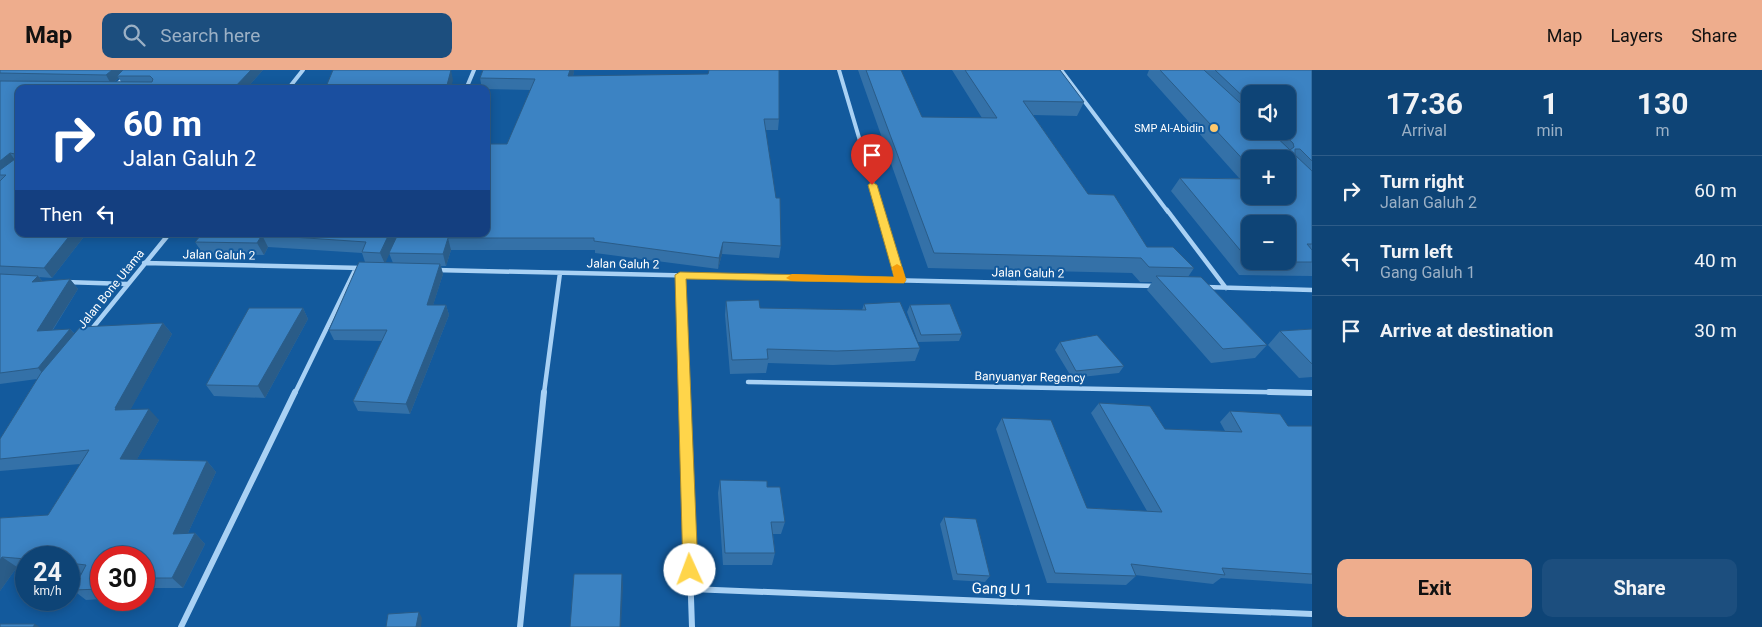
<!DOCTYPE html>
<html lang="en">
<head>
<meta charset="utf-8">
<style>
	:root { --surface:#0e4476; --page:#1c4e7e; --text:#f1f3f6; --muted:#9bb0c5; --line:#2e5c88; --accent:#eead8d }
	body { margin:0; font-family:Roboto,sans-serif; background:var(--page); color:var(--text); height:100vh; display:flex; flex-direction:column; font-size:19px; white-space:nowrap }
	* { box-sizing:border-box; margin:0 }
	p { font-size:16px; color:var(--muted) }
	.icon { flex:none; width:28px; height:28px; fill:none; stroke:currentColor; stroke-width:2; stroke-linecap:round; stroke-linejoin:round }
	.map { position:relative; flex:1; overflow:hidden }
	.side { display:flex; flex-direction:column; background:var(--surface); width:450px }
	.side>* { flex:none }
	.hud { position:absolute; left:15px; top:15px; width:475px; height:152px; border-radius:10px; box-shadow:0 2px 12px #0003,0 0 0 1px var(--line); background:#1a4fa0; color:#fff; overflow:hidden }
	.controls { position:absolute; left:1241px; top:15px; display:grid; gap:10px }
	.controls a { display:grid; place-items:center; width:55px; height:55px; border-radius:10px; background:var(--surface); box-shadow:0 2px 12px #0003,0 0 0 1px var(--line); font-size:25px }
	.speed { position:absolute; left:15px; top:476px; display:flex; gap:10px; font-size:25px; font-weight:700; text-align:center }
	.speed>* { display:grid; place-content:center; width:65px; height:65px; border-radius:50%; background:var(--surface); box-shadow:0 2px 12px #0003,0 0 0 1px var(--line); line-height:1 }
	.speed small { font-size:12px; font-weight:400 }
	.speed .limit { border:8px solid #d22; background:#fff; color:#111 }
	.pin { position:absolute; display:grid; place-items:center; width:42px; height:42px; color:#fff; margin:-51px -21px; border-radius:50% 50% 50% 0; rotate:-45deg; box-shadow:0 0 5px #0007 }
	.pin .icon { rotate:45deg }
	.me { position:absolute; width:55px; margin:-28px; rotate:358deg; stroke-linejoin:round; filter:drop-shadow(0 0 4px #0008) }
	.turn { display:flex; align-items:center; gap:18px; height:105px; padding:0 25px; font-size:22px }
	.turn .icon { width:65px; height:65px; stroke-width:2.5 }
	.turn b { display:block; font-size:35px; line-height:42px }
	.then { display:flex; align-items:center; height:48px; padding:0 25px; background:#0003; gap:10px; font-size:19px }
	.eta { display:flex; justify-content:space-evenly; align-items:center; height:85px; text-align:center }
	.eta b { font-size:30px; font-weight:700; line-height:35px }
	.action { display:flex; gap:10px; margin-top:auto; padding:10px 25px }
	.action a { flex:1; height:58px; border-radius:10px; background:var(--accent); color:#111; font-size:20px; font-weight:700; line-height:58px; text-align:center }
	.action a+a { background:var(--page); color:var(--text) }
	ul { padding:0; list-style:none }
	li { display:flex; align-items:center; gap:15px; height:70px; padding:0 25px; border-top:1px solid var(--line) }
	li div { flex:1 }
	li b { display:block; font-size:19px }
	li em { font-style:normal }
	header { display:flex; align-items:center; gap:30px; box-sizing:border-box; height:70px; padding:0 25px; background:var(--accent); color:#111 }
	header strong { font-size:24px }
	nav { display:flex; gap:28px; margin-inline-start:auto; font-size:18px }
	.search { width:350px; height:45px; background:var(--page); display:flex; align-items:center; gap:12px; box-sizing:border-box; padding:0 18px; border-radius:10px; color:var(--muted); font-size:19px }
	main { display:flex; flex:1; min-height:0 }
	.map>svg:first-child { display:block }
	.lines { fill:none; stroke-linecap:round; stroke-linejoin:round }
	.minor-far2 { stroke:#a9d1f4; stroke-width:4 }
	.minor-far1 { stroke:#a9d1f4; stroke-width:4.5 }
	.minor { stroke:#a9d1f4; stroke-width:6 }
	.wall { fill:#3471a8; fill-rule:evenodd }
	.shaded-wall { fill:#2a5c88 }
	.building { fill:#3c83c3; stroke:#2a5c88; fill-rule:evenodd }
	.route { fill:#ffd54a; stroke:#a68a30 }
	.slow { fill:#f59e0b }
	.poi-dot { fill:#ffc96c; stroke:#135a9d; stroke-width:2 }
	.labels { text-anchor:middle; dominant-baseline:central; stroke-width:4; stroke-linejoin:round; paint-order:stroke }
	.far-poi-label { font-size:11px; fill:#fff; stroke:#135a9d; text-anchor:end }
	.street-label { font-size:12px; fill:#fff; stroke:#135a9d }
	.near-street-label { font-size:15px; fill:#fff; stroke:#135a9d }
</style>
</head>
<body>
<header>
<strong>Map</strong>
<div class="search"><svg class="icon" aria-label="search" viewBox="0 0 24 24"><circle cx="10" cy="10" r="6"/><path d="M15 15l6 6"/></svg>Search here</div>
<nav><a>Map</a><a>Layers</a><a>Share</a></nav>
</header>
<main>
<div class="map">
<svg width="1312" height="557" viewBox="0 0 1312 557">
	<rect width="100%" height="100%" fill="#135a9d"/>
	<g class="lines">
		<path class="minor-far2" d="M839,0L881,142
			M1061,0L1168,142
			M112,19L133,0
			M288,19L303,0
			M466,19L474,0"/>
		<path class="minor-far1" d="M880,140L901,210
			M1167,140L1226,218
			M144,193L362,198
			M435,200L1157,216
			M680,205L684,323
			M65,212L127,214
			M1205,217L1312,220
			M91,260L169,164
			M748,312L1312,323
			M295,323L356,198
			M544,323L560,203"/>
		<path class="minor" d="M684,322L692,557
			M1269,322L1312,323
			M691,519L1312,544
			M181,557L295,322
			M520,557L544,322"/>
	</g>
	<path class="wall" d="M0,0H263L246,19H19V164H86L52,208L39,207L43,212L70,209L78,219L53,260L70,259L74,263L163,253L172,264L130,340L159,350L137,389L207,391L216,402L188,463H195L205,474L183,518H144V488H101V529L86,530L73,520L82,503L69,502V488H26V498L17,497L0,521V448L48,445L80,394L0,401V369L37,309L0,314ZM119,8L121,12H114Z
		M483,0H574L573,6L779,49L778,60H765L781,176L779,188L722,184L718,199L595,183V180H451L446,196H441L443,204L433,235H446L449,245L410,344L358,341L353,331L382,271L334,270L329,260L365,192L362,183L268,177L264,185L203,184L195,172L202,164H486L507,74L531,20L482,19L480,8ZM389,183L393,193H385Z
		M858,0H901L922,47L982,48L952,0H1060L1084,32L1077,46L1033,45L1088,124L1147,177L1194,198L1188,207L1267,275L1255,288L1211,293L1147,220L1152,212H1140L1132,203L928,198Z
		M1149,0H1312V206L1239,205L1171,121L1180,108H1239L1147,5ZM1250,24L1288,61H1250ZM1250,89L1288,126H1250Z
		M726,231L760,238L862,240L864,234L920,278L915,291L833,295L768,293L766,303L730,304L725,245Z
		M910,235L962,264L959,271L918,272L907,242Z
		M303,238L308,249L265,328L214,326L206,315Z
		M1312,259V307L1299,308L1268,275L1280,261Z
		M1060,272L1124,296L1119,303L1072,308L1055,280Z
		M1099,333L1165,359L1225,361L1220,352L1230,341L1288,356H1312V514L1221,508L1213,514L1135,505L1136,506L1126,515L1047,513L996,359L1002,348L1087,438L1147,441L1091,343Z
		M720,410L767,417L785,452L781,464H773L775,483L772,495H723L718,423Z
		M944,447L990,506L985,512L953,510L940,454Z"/>
	<path class="shaded-wall" d="M112,0H127L117,6L119,8L111,14L106,5Z
		M251,0H263L246,19H233Z
		M451,0L453,10L451,19H446Z
		M570,0H574V2L569,17L568,6Z
		M10,83L17,93L0,105V91Z
		M71,164H86L52,208L44,198Z
		M389,164H398L385,194L380,183Z
		M262,165L268,177L264,185L257,173Z
		M448,168L451,180L446,196L443,184Z
		M723,172L722,184L718,199L719,188Z
		M440,194L443,204L430,245L427,235Z
		M38,206L46,216L32,212Z
		M70,209L78,219L46,270L37,261Z
		M446,235L449,245L410,344L406,334Z
		M303,238L308,249L265,328L258,316Z
		M163,253L172,264L126,348L115,340V338Z
		M70,259L79,269L47,308L38,298Z
		M149,339L159,350L131,400L120,389Z
		M207,391L216,402L183,474L173,464Z
		M195,463L205,474L183,518L172,508Z
		M2,487L17,497L0,521V490Z
		M622,504L623,516L621,557H620Z
		M419,542L422,548L421,557H416Z
		M35,554L40,557H33Z"/>
	<path class="building" d="M0,0H112L106,5L0,3Z
		M123,0H251L233,19H19V164H71L44,198L0,196V111L6,105H0V100L15,89V84L10,83L0,91V11L152,12L153,9L150,6H117Z
		M333,0H451L446,19H325Z
		M483,0H570L568,6L708,4L709,0H779V49H764L776,128H780L781,176L723,172L719,188L594,171V168H448L443,184L389,183L398,164H486V74H507L535,9L480,8Z
		M866,0H901L922,47L997,48L965,0H1060L1084,32L1023,31L1088,124L1114,125L1147,177H1173L1194,198L1149,197L1141,188L934,183Z
		M1160,0H1204L1250,42V61H1270L1290,80L1294,77L1293,73L1280,61H1288V24H1250V33L1215,0H1312V91L1300,79H1295V85L1312,101V174H1307L1312,180V192H1250L1180,108L1250,109V126H1288V89H1250V97ZM1250,154H1288V191H1250Z
		M202,164H389L380,183L362,182L366,172L262,165L257,173L195,172Z
		M359,192L440,194L427,235H446L406,334L353,331L387,260H329Z
		M0,204L38,206L32,212L70,209L37,261L70,259L38,298L0,303Z
		M1156,206L1201,207L1267,275L1223,279Z
		M759,230L760,238L866,240L864,234L900,232L920,278L837,281L767,279L768,289L732,290L726,231Z
		M950,234L962,264L921,265L910,235Z
		M249,238H303L258,316L206,315Z
		M163,253L115,338H116L115,340L149,339L120,389L207,391L173,464L195,463L172,508H144V488H101V519L73,520L86,495L69,493V488H26V489L2,487L0,490V448L48,445L89,380L0,389V369L41,303L80,257Z
		M1312,259V294L1280,261Z
		M1097,265L1124,296L1076,301L1060,272Z
		M1099,333L1150,336L1165,359L1242,362L1230,341L1280,344L1288,356H1312V504L1222,498L1225,505L1131,494L1136,506L1055,503L1002,348L1051,350L1087,438L1162,442Z
		M720,410L767,411V417H780L785,452H771L775,483H725Z
		M944,447L976,449L990,506L957,504Z
		M574,504H622L620,557H570Z
		M419,542L416,557H386L388,544Z
		M0,554H35L33,557H0Z"/>
	<path class="route" d="M872,112L877,115L906,210L904,213L686,209L698,500L696,505L690,507L685,505L683,500L675,205L680,202L894,207L868,115Z"/>
	<path class="slow" d="M897,194L902,197L906,210L904,213L792,211L786,208L792,204L894,207L892,197Z"/>
	<circle class="poi-dot" cx="1214" cy="58" r="5"/>
	<g class="labels">
		<g class="far-poi-label">
			<text x="1204" y="58">SMP Al-Abidin</text>
		</g>
		<g class="street-label">
			<text transform="translate(219 185) rotate(1)">Jalan Galuh 2</text>
			<text transform="translate(623 194) rotate(1)">Jalan Galuh 2</text>
			<text transform="translate(1028 203) rotate(1)">Jalan Galuh 2</text>
			<text transform="translate(111 219) rotate(-51)">Jalan Bone Utama</text>
			<text transform="translate(1030 307) rotate(1)">Banyuanyar Regency</text>
		</g>
		<g class="near-street-label">
			<text transform="translate(1002 519) rotate(2)">Gang U 1</text>
		</g>
	</g>
</svg>
<div class="controls">
<a><svg class="icon" aria-label="sound" viewBox="0 0 24 24"><path d="M4 9h4l5-4v14l-5-4H4zM17 9q2 3 0 6"/></svg></a>
<a>+</a>
<a>−</a>
</div>
<div class="speed"><div>24<small>km/h</small></div><div class="limit">30</div></div>
<div class="pin" style="left:872px;top:115px;background:#d93025"><svg class="icon" aria-label="arrive" viewBox="0 0 24 24"><path d="M6 21V4h12l-3 4 3 4H6"/></svg></div>
<svg class="me" style="left:690px;top:500px" viewBox="-20 -20 40 40"><circle r="19" fill="#fff"/><path d="M0-13L10 11 0 6-10 11z" fill="#ffd54a"/></svg>
<div class="hud">
<div class="turn"><svg class="icon" aria-label="right" viewBox="0 0 24 24"><path d="M7 20v-9h11M14 6l5 5-5 5"/></svg><div><b>60 m</b>Jalan Galuh 2</div></div>
<div class="then">Then<svg class="icon" aria-label="left" viewBox="0 0 24 24"><path d="M17 20v-9H6M10 6l-5 5 5 5"/></svg></div>
</div>
</div>
<section class="side">
<div class="eta">
<div><b>17:36</b><p>Arrival</p></div>
<div><b>1</b><p>min</p></div>
<div><b>130</b><p>m</p></div>
</div>
<ul>
<li><svg class="icon" aria-label="right" viewBox="0 0 24 24"><path d="M7 20v-9h11M14 6l5 5-5 5"/></svg><div><b>Turn right</b><p>Jalan Galuh 2</p></div><em>60 m</em></li>
<li><svg class="icon" aria-label="left" viewBox="0 0 24 24"><path d="M17 20v-9H6M10 6l-5 5 5 5"/></svg><div><b>Turn left</b><p>Gang Galuh 1</p></div><em>40 m</em></li>
<li><svg class="icon" aria-label="arrive" viewBox="0 0 24 24"><path d="M6 21V4h12l-3 4 3 4H6"/></svg><div><b>Arrive at destination</b></div><em>30 m</em></li>
</ul>
<div class="action"><a>Exit</a><a>Share</a></div>
</section>
</main>
</body>
</html>
